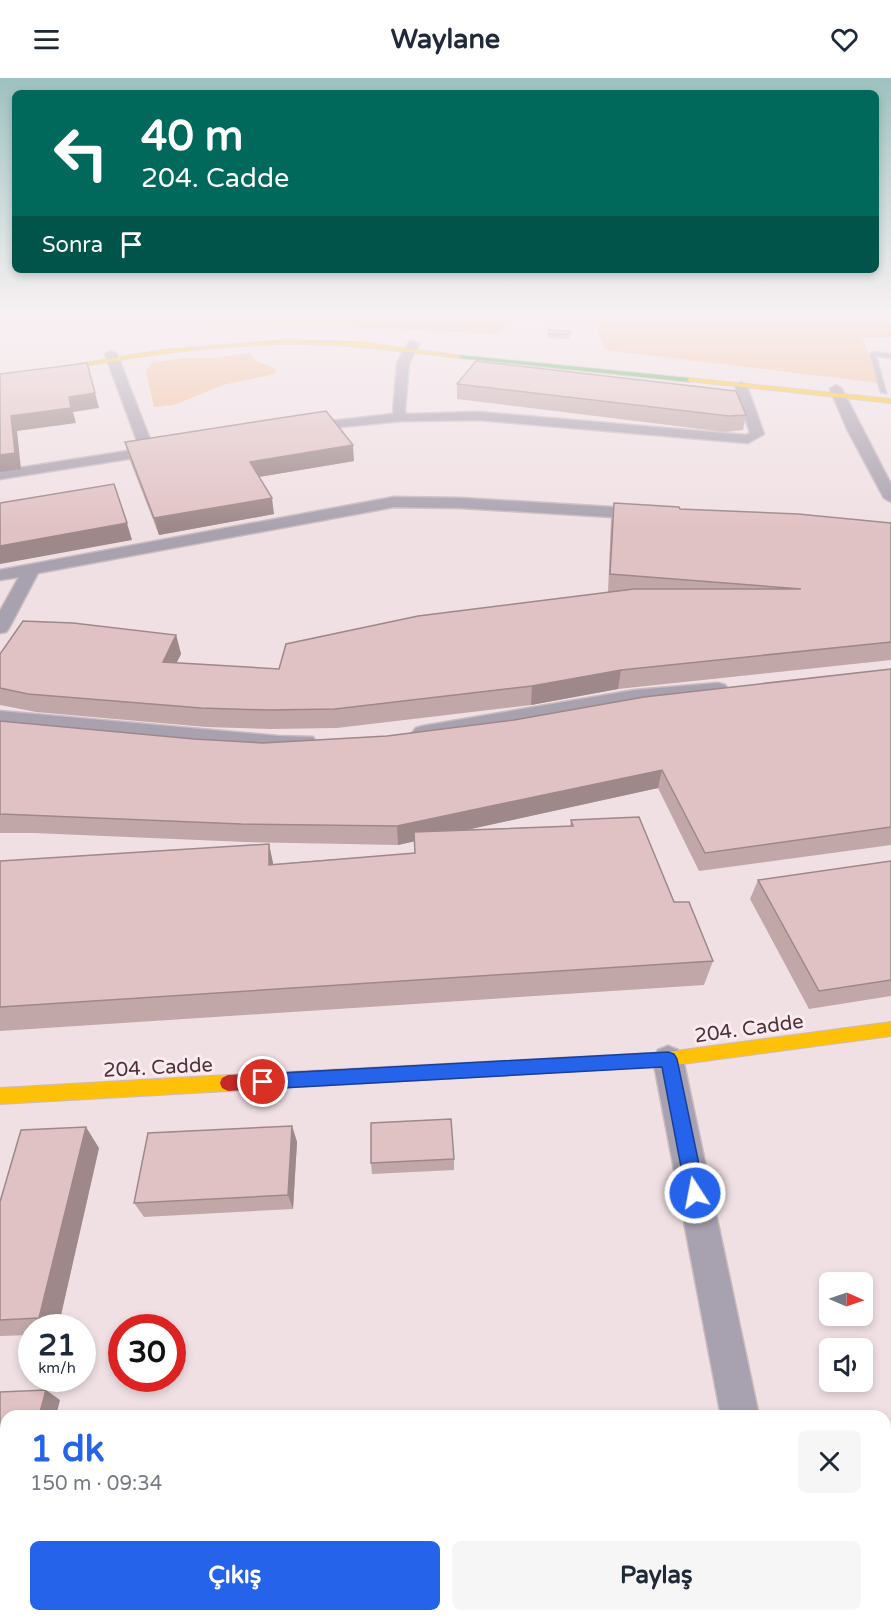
<!DOCTYPE html>
<html lang="tr">
<head>
<meta charset="utf-8">
<style>
	:root { --surface:#fff; --page:#f6f6f7; --text:#1f2937; --muted:#747a83; --accent:#2563eb }
	body { margin:0; font-family:"Varela Round",sans-serif; background:var(--page); color:var(--text); height:100vh; display:flex; flex-direction:column; font-size:22px; white-space:nowrap }
	* { box-sizing:border-box; margin:0 }
	p { font-size:20px; color:var(--muted) }
	.icon { flex:none; width:33px; height:33px; fill:none; stroke:currentColor; stroke-width:2; stroke-linecap:round; stroke-linejoin:round }
	.map { position:relative; flex:1; overflow:hidden }
	.details { position:absolute; left:0px; top:1332px; width:891px; height:212px; display:flex; flex-direction:column; background:var(--surface); border-radius:18px 18px 0 0; box-shadow:0 3px 9px #0003 }
	.details>* { flex:none }
	.guide { position:absolute; left:12px; top:12px; width:867px; height:183px; border-radius:9px; box-shadow:0 3px 9px #0003; background:#00695c; color:#fff; overflow:hidden }
	.needle { width:39px; rotate:92deg }
	.controls { position:absolute; left:819px; top:1194px; display:grid; gap:12px }
	.controls a { display:grid; place-items:center; width:54px; height:54px; border-radius:9px; background:var(--surface); box-shadow:0 3px 9px #0003; font-size:30px }
	.speed { position:absolute; left:18px; top:1236px; display:flex; gap:12px; font-size:30px; font-weight:700; text-align:center }
	.speed>* { display:grid; place-content:center; width:78px; height:78px; border-radius:50%; background:var(--surface); box-shadow:0 3px 9px #0003; line-height:1 }
	.speed small { font-size:15px; font-weight:400 }
	.speed .limit { border:9px solid #d22; background:#fff; color:#111 }
	.pin { position:absolute; display:grid; place-items:center; width:51px; height:51px; color:#fff; margin:-26px; border:3px solid #fff; border-radius:50%; box-shadow:0 2px 6px #0007 }
	.me { position:absolute; width:66px; margin:-33px; rotate:349deg; stroke-linejoin:round; filter:drop-shadow(0 0 4px #0008) }
	.turn { display:flex; align-items:center; gap:21px; height:126px; padding:0 30px; font-size:27px }
	.turn .icon { width:78px; height:78px; stroke-width:2.5 }
	.turn b { display:block; font-size:42px; line-height:51px }
	.then { display:flex; align-items:center; height:57px; padding:0 30px; background:#0003; gap:12px; font-size:22px }
	.round { display:grid; place-items:center; flex:none; width:63px; height:63px; border-radius:9px; background:var(--page) }
	.head { display:flex; align-items:center; justify-content:space-between; height:102px; padding:0 30px }
	h1 { font-size:36px; font-weight:700; line-height:45px; color:var(--accent) }
	.cta { display:flex; gap:12px; margin-top:auto; padding:12px 30px }
	.cta a { flex:1; height:69px; border-radius:9px; background:var(--accent); color:#fff; font-size:24px; font-weight:700; line-height:69px; text-align:center }
	.cta a+a { background:var(--page); color:var(--text) }
	header { display:flex; justify-content:space-between; align-items:center; height:78px; padding:0 30px; background:var(--surface); font-size:27px; font-weight:700 }
	.map>svg:first-child { display:block }
	.green { fill:#f4be98 }
	.lines { fill:none; stroke-linecap:round; stroke-linejoin:round }
	.lane-casing { stroke:#cabbbf; stroke-width:3 }
	.street-casing { stroke:#cabbbf; stroke-width:3 }
	.fast-casing { stroke:#cabbbf; stroke-width:2 }
	.slow-casing { stroke:#cabbbf; stroke-width:2 }
	.jam-casing { stroke:#cabbbf; stroke-width:2 }
	.lane { fill:#a8a1af; fill-rule:evenodd }
	.street { fill:#a8a1af; fill-rule:evenodd }
	.fast { fill:#4caf50; fill-rule:evenodd }
	.slow { fill:#ffc107; fill-rule:evenodd }
	.jam { fill:#c62828; fill-rule:evenodd }
	.wall { fill:#c2a7a9 }
	.shaded-wall { fill:#9e8889 }
	.building { fill:#e1c2c4; stroke:#9e8889; stroke-width:1.5 }
	.route { fill:#2563eb; stroke:#184099; stroke-width:1.5 }
	.labels { text-anchor:middle; dominant-baseline:central; stroke-width:6; stroke-linejoin:round; paint-order:stroke }
	.near-street-label { font-size:20px; fill:#4c3139; stroke:#f9ebef }
</style>
</head>
<body>
<header><svg class="icon" aria-label="menu" viewBox="0 0 24 24"><path d="M4 6h16M4 12h16M4 18h16"/></svg>Waylane<svg class="icon" aria-label="heart" viewBox="0 0 24 24"><path d="M12 20l-8-8c-3-5 5-10 8-4 3-6 11-1 8 4z"/></svg></header>
<div class="map">
<svg width="891" height="1543" viewBox="0 0 891 1543">
	<rect width="100%" height="100%" fill="#f0e0e4"/>
	<path class="green" d="M0,236H891V259H862L879,305L605,272L595,247L516,241L496,256L372,250L0,243Z
		M250,275L256,283L276,291L275,296L223,307L174,327L154,329L146,293L152,285L181,280H217Z"/>
	<g class="lines">
		<defs>
			<path id="lane" d="M873,274L891,276V280L876,278L886,315L881,314L870,276Z"/>
			<path id="street" d="M413,263L419,266L409,285L405,331V335L408,336L479,334L746,357L750,355L735,308L741,304L747,308L764,356L748,365L479,342L402,343L300,353L298,350L305,346L393,336L397,285L409,264Z
				M111,273L117,276L153,369H166L168,372L166,375L0,401V393L140,371L105,276Z
				M836,307L842,311L891,406V424L884,420L847,351L830,311Z
				M394,419L461,420L645,431L653,436L645,441L461,430L394,429L38,495L9,550L6,554L0,555V533L19,499L0,502V492Z
				M718,605L725,607L728,611L725,615L635,624L423,662L416,660L412,655L416,650L423,648L635,612Z
				M0,633L278,658L313,659L316,664L313,669L278,672L0,645Z
				M668,968L678,972L683,981L759,1338H721L653,981L658,972Z
				M384,1538H497L495,1543H382Z
				M759,1538H803L804,1543H760Z"/>
			<path id="fast" d="M457,277L689,300L692,302L689,304L459,280Z"/>
			<path id="slow" d="M286,262L360,264L462,278L459,280C401,273 344,265 286,266C190,267 94,286 0,303V299L162,272Z
				M689,300L891,321V325L687,303Z
				M891,944V958L668,988L614,991L608,989L606,984L608,979L614,977L668,974Z
				M228,997L234,1000L236,1005L234,1010L228,1013L0,1026V1010Z"/>
			<path id="jam" d="M614,977L620,979L622,984L620,989L614,991L228,1013L222,1010L220,1005L222,1000L228,997Z"/>
		</defs>
		<use href="#lane" class="lane-casing"/>
		<use href="#street" class="street-casing"/>
		<use href="#fast" class="fast-casing"/>
		<use href="#slow" class="slow-casing"/>
		<use href="#jam" class="jam-casing"/>
		<use href="#lane" class="lane"/>
		<use href="#street" class="street"/>
		<use href="#fast" class="fast"/>
		<use href="#slow" class="slow"/>
		<use href="#jam" class="jam"/>
	</g>
	<path class="wall" d="M548,252L570,253L569,261L548,260Z
		M457,306L746,337L743,352L725,354L457,321Z
		M125,364L354,383L259,399L274,436L159,457L129,380Z
		M614,425L680,431L891,445V582L618,611L531,627L337,650L271,651L206,649L36,634L0,627V576L176,557L181,576L176,585L279,591L608,514L611,442Z
		M891,591V767L699,793L658,710L465,752L570,748L571,742L674,824L713,883L704,907L0,953V783L269,766L273,786L415,775L414,763L398,767L245,764L34,755H0V643L194,661L263,665L387,658Z
		M891,783V918L809,931L750,821L758,802Z
		M292,1048L297,1064L293,1131L144,1139L134,1125Z
		M99,1070L58,1250H32V1257L0,1258V1124Z
		M454,1081V1092L372,1096L371,1085Z
		M0,1314L60,1322L6,1338V1469H0Z"/>
	<path class="shaded-wall" d="M95,315L99,330L73,334L76,345L17,353L21,391L0,394V377L11,338L69,319Z
		M353,367L354,383L253,400L250,384Z
		M272,420L274,436L159,457L154,440Z
		M127,445L132,462L0,486V468Z
		M176,557L181,576L168,602L163,584Z
		M621,592L618,611L531,627L532,608Z
		M662,692L658,710L398,767L397,748Z
		M269,766L274,790L269,787Z
		M292,1048L297,1064L293,1131L288,1117Z
		M86,1049L99,1070L58,1250H50L39,1240Z
		M46,1312L60,1322L56,1338H39Z"/>
	<path class="building" d="M548,252L570,253V256H548Z
		M476,283L736,313L746,337L729,338L457,306Z
		M87,285L95,315L69,319L71,330L11,338L15,375L0,377V296Z
		M326,333L353,367L250,384L272,420L154,440L125,364Z
		M114,406L127,445L0,468V425Z
		M614,425L679,429L680,431L798,436L891,445V564L621,592L532,608L335,631L268,632L201,630L28,616L0,610V576L23,543L73,545L176,557L163,584L279,591L286,566L418,538L634,511H801L610,496Z
		M891,591V749L705,775L662,692L397,748L241,746L25,737L0,736V643L194,661L263,665L387,658L514,642L644,619Z
		M639,739L674,824H689L713,883L0,929V783L269,766V787L415,775L414,754L573,748L571,742Z
		M891,783V902L819,913L758,802Z
		M451,1041L454,1081L371,1085V1045Z
		M292,1048L288,1117L134,1125L148,1055Z
		M86,1049L39,1240L0,1242V1124L21,1052Z
		M46,1312L39,1338H6V1463H0V1314Z"/>
	<linearGradient id="sky" x2="0" y2="1"><stop stop-color="#9dc2bf"/><stop offset="0.52" stop-color="#f8f1f3"/><stop offset="1" stop-color="#f8f1f3" stop-opacity="0"/></linearGradient>
	<rect width="891" height="452" fill="url(#sky)"/>
	<path class="route" d="M668,974L674,976L677,981L705,1115L702,1122L695,1124L689,1122L686,1115L662,989L263,1011L257,1009L254,1004L257,998L263,996Z"/>
	<g class="labels">
		<g class="near-street-label">
			<text transform="translate(749 951) rotate(-8)">204. Cadde</text>
			<text transform="translate(158 990) rotate(-3)">204. Cadde</text>
		</g>
	</g>
</svg>
<div class="controls">
<a><svg class="needle" viewBox="-14 -14 28 28"><path d="M0-13l5 13h-10z" fill="#e53935"/><path d="M0 13l5-13h-10z" fill="#747a83"/></svg></a>
<a><svg class="icon" aria-label="sound" viewBox="0 0 24 24"><path d="M4 9h4l5-4v14l-5-4H4zM17 9q2 3 0 6"/></svg></a>
</div>
<div class="speed"><div>21<small>km/h</small></div><div class="limit">30</div></div>
<div class="pin" style="left:263px;top:1004px;background:#d93025"><svg class="icon" aria-label="arrive" viewBox="0 0 24 24"><path d="M6 21V4h12l-3 4 3 4H6"/></svg></div>
<svg class="me" style="left:695px;top:1115px" viewBox="-20 -20 40 40"><circle r="17" fill="#2563eb" stroke="#fff" stroke-width="3"/><path d="M0-11L8 9 0 5-8 9z" fill="#fff"/></svg>
<div class="guide">
<div class="turn"><svg class="icon" aria-label="left" viewBox="0 0 24 24"><path d="M17 20v-9H6M10 6l-5 5 5 5"/></svg><div><b>40 m</b>204. Cadde</div></div>
<div class="then">Sonra<svg class="icon" aria-label="arrive" viewBox="0 0 24 24"><path d="M6 21V4h12l-3 4 3 4H6"/></svg></div>
</div>
<section class="details">
<div class="head"><div><h1>1 dk</h1><p>150 m · 09:34</p></div><a class="round"><svg class="icon" aria-label="close" viewBox="0 0 24 24"><path d="M6 6l12 12M18 6L6 18"/></svg></a></div>
<div class="cta"><a>Çıkış</a><a>Paylaş</a></div>
</section>
</div>
</body>
</html>
